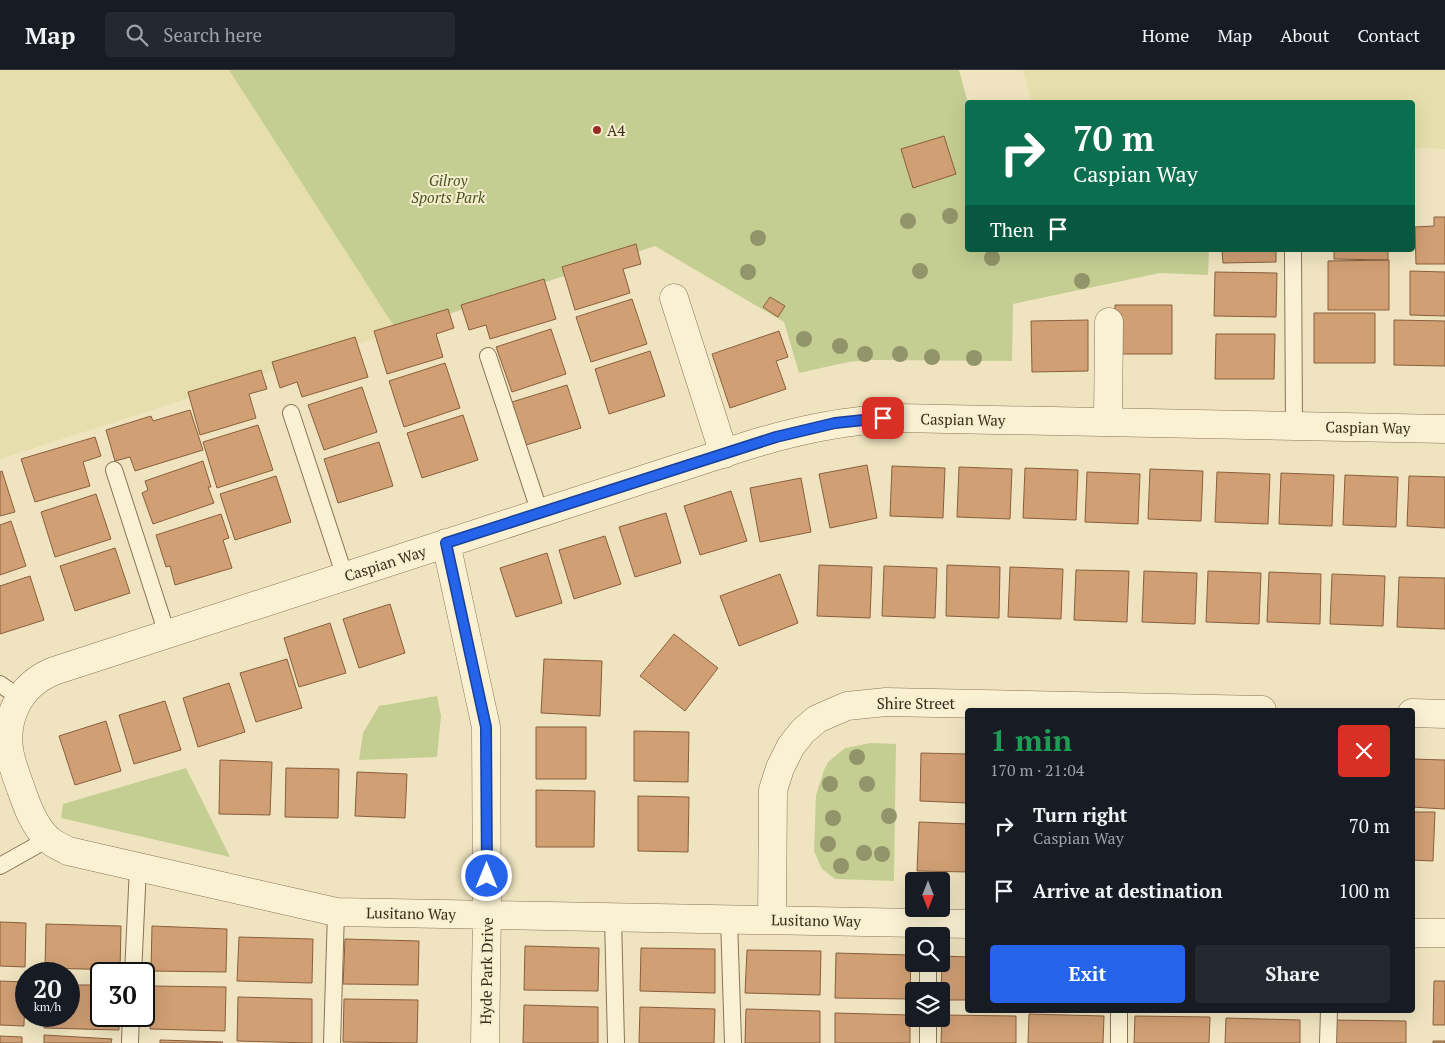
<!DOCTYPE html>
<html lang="en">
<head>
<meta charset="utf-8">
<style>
	:root { --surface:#171b24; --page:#242831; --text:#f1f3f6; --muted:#9ea1a6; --line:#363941; --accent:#2563eb }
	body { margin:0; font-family:"PT Serif",serif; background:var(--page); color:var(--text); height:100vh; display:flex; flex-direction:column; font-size:19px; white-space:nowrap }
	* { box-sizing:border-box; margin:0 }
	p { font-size:16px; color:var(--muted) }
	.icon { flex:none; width:28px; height:28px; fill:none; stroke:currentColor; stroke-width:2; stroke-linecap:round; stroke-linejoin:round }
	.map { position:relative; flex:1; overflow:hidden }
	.sheet { position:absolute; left:965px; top:638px; width:450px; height:305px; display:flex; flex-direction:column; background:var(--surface); border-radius:5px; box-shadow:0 5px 20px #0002 }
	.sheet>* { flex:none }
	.banner { position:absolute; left:965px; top:30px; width:450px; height:152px; border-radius:5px; box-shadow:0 5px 20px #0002; background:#0b6e4f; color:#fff; overflow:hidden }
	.needle { width:32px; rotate:180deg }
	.controls { position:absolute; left:905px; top:802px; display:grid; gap:10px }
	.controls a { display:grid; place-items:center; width:45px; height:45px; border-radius:5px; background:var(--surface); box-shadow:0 5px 20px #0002; font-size:25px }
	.speed { position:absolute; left:15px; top:892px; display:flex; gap:10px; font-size:25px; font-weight:700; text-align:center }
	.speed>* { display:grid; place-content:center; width:65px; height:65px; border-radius:50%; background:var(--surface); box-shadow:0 5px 20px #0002; line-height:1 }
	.speed small { font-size:12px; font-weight:400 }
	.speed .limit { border:2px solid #111; border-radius:8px; background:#fff; color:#111 }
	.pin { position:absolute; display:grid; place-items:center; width:42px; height:42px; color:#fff; margin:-21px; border-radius:10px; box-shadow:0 2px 8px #0006 }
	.me { position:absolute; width:55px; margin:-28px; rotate:0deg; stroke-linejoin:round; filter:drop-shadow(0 0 4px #0008) }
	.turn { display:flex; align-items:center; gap:18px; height:105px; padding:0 25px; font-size:22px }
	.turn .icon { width:65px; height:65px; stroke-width:2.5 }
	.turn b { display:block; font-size:35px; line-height:42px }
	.then { display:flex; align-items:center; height:48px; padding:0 25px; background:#0003; gap:10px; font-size:19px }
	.round { display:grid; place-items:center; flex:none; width:52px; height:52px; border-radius:5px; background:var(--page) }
	.overview { display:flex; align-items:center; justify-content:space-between; height:85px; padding:0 25px }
	h1 { font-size:30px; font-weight:600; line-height:38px; color:#1e9e55 }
	.primary-button { display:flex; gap:10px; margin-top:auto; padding:10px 25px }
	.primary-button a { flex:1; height:58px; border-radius:5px; background:var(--accent); color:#fff; font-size:20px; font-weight:600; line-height:58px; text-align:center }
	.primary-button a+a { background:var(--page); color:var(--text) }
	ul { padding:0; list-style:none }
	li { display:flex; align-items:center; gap:15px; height:65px; padding:0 25px }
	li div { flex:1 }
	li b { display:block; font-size:19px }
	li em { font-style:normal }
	header { display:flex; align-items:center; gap:30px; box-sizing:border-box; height:70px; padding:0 25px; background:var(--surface); border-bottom:1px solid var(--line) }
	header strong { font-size:24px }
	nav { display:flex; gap:28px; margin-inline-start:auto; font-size:18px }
	.search { width:350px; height:45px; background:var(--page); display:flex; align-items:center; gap:12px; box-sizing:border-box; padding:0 18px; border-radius:5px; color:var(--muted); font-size:19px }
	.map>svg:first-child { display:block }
	.farmland { fill:#e6dfad }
	.green { fill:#c4ce93 }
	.building { fill:#d09f74; stroke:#895f3c }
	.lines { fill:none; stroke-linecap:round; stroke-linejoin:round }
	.lane-casing { stroke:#897457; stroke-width:18 }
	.street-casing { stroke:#897457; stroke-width:29 }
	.lane { stroke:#faf1d3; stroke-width:16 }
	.street { stroke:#faf1d3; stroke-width:28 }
	.tree { fill:#929569 }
	.route-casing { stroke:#184099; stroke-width:12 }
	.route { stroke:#2563eb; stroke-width:9 }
	.poi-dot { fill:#9b2a24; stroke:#f7eecf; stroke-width:2 }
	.labels { text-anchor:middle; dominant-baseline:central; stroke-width:4; stroke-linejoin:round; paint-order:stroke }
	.poi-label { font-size:15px; fill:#382b1c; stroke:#f7eecf; text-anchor:start }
	.park-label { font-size:15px; font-style:italic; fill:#465522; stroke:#f7eecf }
	.street-label { font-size:15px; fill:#382b1c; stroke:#f7eecf }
</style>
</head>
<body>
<header>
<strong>Map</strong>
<div class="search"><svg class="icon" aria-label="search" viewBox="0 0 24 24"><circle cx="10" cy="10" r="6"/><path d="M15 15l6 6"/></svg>Search here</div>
<nav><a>Home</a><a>Map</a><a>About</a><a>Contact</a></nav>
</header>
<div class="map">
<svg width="1445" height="973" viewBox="0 0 1445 973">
	<rect width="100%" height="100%" fill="#f0e4c0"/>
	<path class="farmland" d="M0,0H229L397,261L0,389Z
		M1023,0H1445V79L1413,78L1412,32H1032Z"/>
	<path class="green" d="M229,0H959L968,33V180H1209L1208,205L1160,203L1013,234L1012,291L872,290L848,292L799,303L784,252L655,176L397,261Z
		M437,626L441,646L437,687L359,690L363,663L379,636Z
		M871,673L896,674L894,811L835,809L822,799L814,781L816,725L824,700L828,692L845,678Z
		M186,698L230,787L61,748L63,734Z"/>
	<path class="building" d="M944,66L956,104L913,118L901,79Z
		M1434,147H1445V194H1416L1415,157L1434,156Z
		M636,174L641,194L623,199L630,223L575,240L562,197Z
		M1222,180H1276V192L1223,193Z
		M1334,180H1388V190L1334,189Z
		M1389,190V240H1328V191Z
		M1410,201L1445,202V246L1410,245Z
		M1215,202L1277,203L1276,247L1214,246Z
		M544,209L556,249L490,269L486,255L469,260L461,235Z
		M770,227L785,236L778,247L763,237Z
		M632,229L647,274L591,292L576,247Z
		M1115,235H1172V284H1116Z
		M448,239L454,258L436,264L443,287L387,304L374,261Z
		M1314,243H1375V293H1314Z
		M1088,250V301L1032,302L1031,251Z
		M1394,250L1445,251V296L1394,295Z
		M551,259L566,304L512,322L496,277Z
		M779,261L788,287L776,291L786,319L730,338L712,284Z
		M1216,264H1275L1274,309H1215Z
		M355,267L368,307L302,327L297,312L280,318L272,292Z
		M650,281L665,326L609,344L595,299Z
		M445,293L460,338L404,357L389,311Z
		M261,300L267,319L249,324L256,348L200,365L188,322Z
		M567,315L581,358L526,375L512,332Z
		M362,317L377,362L324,380L308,335Z
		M190,340L203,380L135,401L130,387L115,391L106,360L151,346L153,351Z
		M463,345L478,390L422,408L407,363Z
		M258,355L273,400L217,418L203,372Z
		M95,367L101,386L83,392L90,416L35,432L21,389Z
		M379,372L393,416L338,433L324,389Z
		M203,391L211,417H208L214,433L153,454L142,423L148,420L145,411Z
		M867,395L877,448L830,458L819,404Z
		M892,396L945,398L943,448L890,446Z
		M959,397L1012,399L1010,449L957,447Z
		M1025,398L1078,400L1076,450L1023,448Z
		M1150,399L1203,401L1201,451L1148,449Z
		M2,401L15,442L0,446V402Z
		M1087,402L1140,404L1138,454L1085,452Z
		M1217,402L1270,404L1268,454L1215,452Z
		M1281,403L1334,405L1332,456L1279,454Z
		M1345,405L1398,407L1396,457L1343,455Z
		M276,406L291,452L235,470L220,424Z
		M1409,406L1445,407V458L1407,456Z
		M801,408L811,462L760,472L750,418Z
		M731,421L747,471L700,485L684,436Z
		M96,424L111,469L55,487L41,442Z
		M666,443L681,493L635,507L619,457Z
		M221,444L229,468L223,470L232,498L175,515L170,496L166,497L156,465Z
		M11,451L26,496L0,505V455Z
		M605,466L621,514L574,529L559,480Z
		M115,478L130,523L75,541L60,496Z
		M547,483L562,533L516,547L500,498Z
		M819,495L872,497L870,548L817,546Z
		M947,495L1000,497L999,548L946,546Z
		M884,496L937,498L935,548L882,546Z
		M1010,497L1063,499L1061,549L1008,547Z
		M1076,500L1129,501L1127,552L1074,550Z
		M1144,501L1197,503L1195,554L1142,552Z
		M1208,501L1261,503L1259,554L1206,552Z
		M1269,502L1321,504L1320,554L1267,552Z
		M780,504L798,553L739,576L720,526Z
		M1332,504L1385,506L1383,556L1330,554Z
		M30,506L44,550L0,564V516Z
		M1399,507L1445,508V559L1397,557Z
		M390,534L405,583L359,598L343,549Z
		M330,553L346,603L299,617L284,568Z
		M674,564L718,598L685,641L640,606Z
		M287,589L302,638L256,652L240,603Z
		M544,589L602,591L600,646L541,643Z
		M229,613L245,662L198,677L183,628Z
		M165,631L181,680L134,694L119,645Z
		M106,651L121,701L75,715L59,666Z
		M536,657H586V709H536Z
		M634,661L689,662L688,712L634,711Z
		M921,683L968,684V733L920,731Z
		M1412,689L1445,690V739L1412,737Z
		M220,690L272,692L270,745L219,744Z
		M286,698L339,699L338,748L285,747Z
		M357,702L407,704L405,748L355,746Z
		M536,720L595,721L594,777H536Z
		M638,726L689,727L688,782L638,781Z
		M1412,742H1435L1433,791L1412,790Z
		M919,752L968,754V802L917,801Z
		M0,852L26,853L25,897L0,896Z
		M46,854L121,856L120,900L45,898Z
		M152,856L227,859L226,902L151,901Z
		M239,867L313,869L312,913L237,911Z
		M345,869L419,871L418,915L343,914Z
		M525,876L599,878L598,921L524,920Z
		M641,878L715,879V923L640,921Z
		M747,880L821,881L820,925L745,923Z
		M836,883L911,885L910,929L835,928Z
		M942,886L968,887V930H941Z
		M0,911L25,912L24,956L0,955Z
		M1434,911H1445V955H1433Z
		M69,915H101V946H119V960L44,958L45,946H69Z
		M151,916L226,917L225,961L150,959Z
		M238,927L312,929V973L237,971Z
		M344,929L418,930L417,973L343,972Z
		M524,935L598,937V973H523Z
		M640,937L715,939L714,973H639Z
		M746,939L820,941V973H745Z
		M835,943L910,945V973H835Z
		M1029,944L1104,946L1103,973H1028Z
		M942,945L1016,946V973H941Z
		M1135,946L1210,947L1209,973H1134Z
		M1226,948L1300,950V973H1225Z
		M1331,950L1406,951V973H1331Z
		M44,965L112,969L111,973H44Z
		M0,966L22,967V973H0Z
		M160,970L223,972L222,973H160Z
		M1433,971H1445V973H1433Z"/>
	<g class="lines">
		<defs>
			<path id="lane" d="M1293,180L1294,356
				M488,286L540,443
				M291,343L345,507
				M114,400L167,564
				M0,614L20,628
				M0,796L48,769
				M613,847L616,973
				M729,849L733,973
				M928,894V921
				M133,904L138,797
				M1119,940V973
				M928,949V973
				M130,972L131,946
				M332,973L336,842
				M1328,973L1329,940"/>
			<path id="street" d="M674,228L724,384
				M1108,352L1109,252
				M446,473L486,657L487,844L485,973
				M1412,643L1445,644
				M772,849L773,720L780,698L791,676L803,661L817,649L847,636L886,632L1262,640
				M968,854L336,842L68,781C61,777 53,774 48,769C34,756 27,736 21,719C17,708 13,697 10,685C3,649 19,615 54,601L746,376C798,360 845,350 899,348L1445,359
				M1412,863H1445"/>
		</defs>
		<use href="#lane" class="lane-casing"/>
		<use href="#street" class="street-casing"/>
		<use href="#lane" class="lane"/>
		<use href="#street" class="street"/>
	</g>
	<g class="tree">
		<circle cx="950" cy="146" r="8"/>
		<circle cx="908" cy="151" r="8"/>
		<circle cx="758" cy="168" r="8"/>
		<circle cx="992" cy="188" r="8"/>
		<circle cx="920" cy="201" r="8"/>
		<circle cx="748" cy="202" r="8"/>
		<circle cx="1082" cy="211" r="8"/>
		<circle cx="804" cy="269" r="8"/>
		<circle cx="840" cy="276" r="8"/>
		<circle cx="865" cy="284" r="8"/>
		<circle cx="900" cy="284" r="8"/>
		<circle cx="932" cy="287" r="8"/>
		<circle cx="974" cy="288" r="8"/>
		<circle cx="857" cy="687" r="8"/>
		<circle cx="830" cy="714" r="8"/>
		<circle cx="867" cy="714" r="8"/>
		<circle cx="889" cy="746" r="8"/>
		<circle cx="833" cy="748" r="8"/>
		<circle cx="828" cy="774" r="8"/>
		<circle cx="864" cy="783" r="8"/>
		<circle cx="882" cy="784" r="8"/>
		<circle cx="841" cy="796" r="8"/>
	</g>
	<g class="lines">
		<defs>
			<path id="route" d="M487,806L486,657L446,473L776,367L835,353L883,348"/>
		</defs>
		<use href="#route" class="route-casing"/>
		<use href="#route" class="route"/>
	</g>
	<circle class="poi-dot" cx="597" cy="60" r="5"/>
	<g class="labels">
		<g class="poi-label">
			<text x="607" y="60">A4</text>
		</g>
		<g class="park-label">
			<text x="448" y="110">Gilroy<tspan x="448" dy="17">Sports Park</tspan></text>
		</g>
		<g class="street-label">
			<text transform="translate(963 349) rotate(1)">Caspian Way</text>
			<text transform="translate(1368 357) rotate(1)">Caspian Way</text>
			<text transform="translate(385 493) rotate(-18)">Caspian Way</text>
			<text x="916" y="633">Shire Street</text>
			<text transform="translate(411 843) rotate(1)">Lusitano Way</text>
			<text transform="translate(816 850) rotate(1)">Lusitano Way</text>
			<text transform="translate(486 901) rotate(-89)">Hyde Park Drive</text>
		</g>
	</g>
</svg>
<div class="controls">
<a><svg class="needle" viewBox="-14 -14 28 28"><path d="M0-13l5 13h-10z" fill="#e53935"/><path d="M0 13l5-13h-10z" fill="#9ea1a6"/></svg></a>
<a><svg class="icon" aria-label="search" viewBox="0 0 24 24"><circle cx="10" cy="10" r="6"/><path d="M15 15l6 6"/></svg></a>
<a><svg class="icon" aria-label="layers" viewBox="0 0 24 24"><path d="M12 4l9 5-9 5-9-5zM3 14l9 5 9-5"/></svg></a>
</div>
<div class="speed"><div>20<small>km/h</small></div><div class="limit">30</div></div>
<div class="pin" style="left:883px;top:348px;background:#d93025"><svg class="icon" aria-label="arrive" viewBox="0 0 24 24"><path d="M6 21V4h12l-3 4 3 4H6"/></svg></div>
<svg class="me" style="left:487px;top:806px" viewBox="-20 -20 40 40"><circle r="17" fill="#2563eb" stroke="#fff" stroke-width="3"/><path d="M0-11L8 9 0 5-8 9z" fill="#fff"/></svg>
<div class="banner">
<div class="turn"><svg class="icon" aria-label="right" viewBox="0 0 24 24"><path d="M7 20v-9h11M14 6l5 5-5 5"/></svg><div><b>70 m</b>Caspian Way</div></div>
<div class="then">Then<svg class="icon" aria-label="arrive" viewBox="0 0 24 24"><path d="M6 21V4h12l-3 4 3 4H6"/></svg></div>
</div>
<section class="sheet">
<div class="overview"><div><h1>1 min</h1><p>170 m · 21:04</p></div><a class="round" style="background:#d93025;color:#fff"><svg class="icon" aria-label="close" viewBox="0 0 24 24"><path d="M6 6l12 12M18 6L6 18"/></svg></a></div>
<ul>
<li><svg class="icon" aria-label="right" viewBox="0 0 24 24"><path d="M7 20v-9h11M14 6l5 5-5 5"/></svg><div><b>Turn right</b><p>Caspian Way</p></div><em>70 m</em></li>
<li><svg class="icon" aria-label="arrive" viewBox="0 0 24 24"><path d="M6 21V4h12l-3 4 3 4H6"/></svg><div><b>Arrive at destination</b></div><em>100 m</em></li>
</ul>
<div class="primary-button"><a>Exit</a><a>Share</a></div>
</section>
</div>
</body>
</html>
